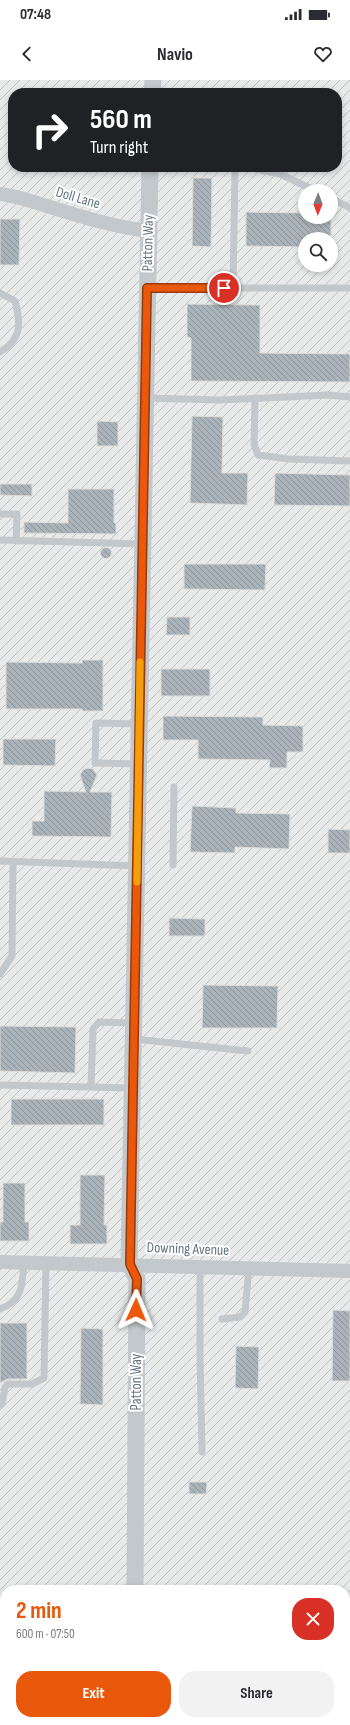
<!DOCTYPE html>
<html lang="en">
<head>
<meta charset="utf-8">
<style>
	:root { --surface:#fff; --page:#f2f2f3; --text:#2b2b33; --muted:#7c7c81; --accent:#ea580c }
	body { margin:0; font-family:"Sofia Sans Condensed",sans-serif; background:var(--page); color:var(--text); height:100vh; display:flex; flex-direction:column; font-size:15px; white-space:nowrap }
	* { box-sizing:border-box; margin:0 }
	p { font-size:13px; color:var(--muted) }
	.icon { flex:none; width:22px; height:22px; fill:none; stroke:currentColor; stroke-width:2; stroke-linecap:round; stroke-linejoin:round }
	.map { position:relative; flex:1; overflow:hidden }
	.drawer { position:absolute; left:0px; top:1505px; width:350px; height:140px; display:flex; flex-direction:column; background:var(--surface); border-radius:16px 16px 0 0; box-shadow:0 2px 6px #0003 }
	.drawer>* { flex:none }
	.guide { position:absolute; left:8px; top:8px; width:334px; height:84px; border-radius:16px; box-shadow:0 2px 6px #0003; background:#202124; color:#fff; overflow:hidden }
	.needle { width:26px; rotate:181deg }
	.buttons { position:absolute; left:298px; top:104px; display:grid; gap:8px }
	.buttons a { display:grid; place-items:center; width:40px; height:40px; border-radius:50%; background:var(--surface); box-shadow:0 2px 6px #0003; font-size:20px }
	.pin { position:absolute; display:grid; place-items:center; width:34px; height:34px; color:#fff; margin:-17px; border:2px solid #fff; border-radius:50%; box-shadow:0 1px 4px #0007 }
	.me { position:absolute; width:44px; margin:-22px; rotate:1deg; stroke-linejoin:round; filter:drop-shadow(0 0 3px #0008) }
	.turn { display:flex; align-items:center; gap:14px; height:84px; padding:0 16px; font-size:18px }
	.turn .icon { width:52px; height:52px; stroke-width:2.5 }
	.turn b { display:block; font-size:28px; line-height:34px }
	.round { display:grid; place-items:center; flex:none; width:42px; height:42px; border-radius:16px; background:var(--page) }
	.summary { display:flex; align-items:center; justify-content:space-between; height:68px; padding:0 16px }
	h1 { font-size:24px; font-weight:700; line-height:30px; color:var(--accent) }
	.cta { display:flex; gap:8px; margin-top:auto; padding:8px 16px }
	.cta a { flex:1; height:46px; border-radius:16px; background:var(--accent); color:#fff; font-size:16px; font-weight:700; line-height:46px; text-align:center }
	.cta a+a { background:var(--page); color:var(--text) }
	.status { display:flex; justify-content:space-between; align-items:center; height:28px; padding:0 20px; background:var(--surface); direction:ltr }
	.status svg { height:11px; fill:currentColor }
	header { display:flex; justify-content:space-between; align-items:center; height:52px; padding:0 16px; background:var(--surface); font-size:18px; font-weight:700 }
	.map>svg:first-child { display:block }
	.industrial { fill:url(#industrial-furrows); fill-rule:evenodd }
	.building { fill:url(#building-back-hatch); stroke:#dcdcda }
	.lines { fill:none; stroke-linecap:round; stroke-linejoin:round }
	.service { stroke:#c3c8cc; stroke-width:7 }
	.minor { stroke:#c3c8cc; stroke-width:14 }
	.tertiary { stroke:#c3c8cc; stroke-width:17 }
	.route-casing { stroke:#983908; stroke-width:10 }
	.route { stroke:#ea580c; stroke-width:7 }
	.slow { stroke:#f59e0b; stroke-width:7 }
	.labels { text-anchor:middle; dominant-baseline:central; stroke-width:4; stroke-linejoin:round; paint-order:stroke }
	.street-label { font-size:15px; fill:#657683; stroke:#fff }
</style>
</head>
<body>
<div class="status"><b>07:48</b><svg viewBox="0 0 49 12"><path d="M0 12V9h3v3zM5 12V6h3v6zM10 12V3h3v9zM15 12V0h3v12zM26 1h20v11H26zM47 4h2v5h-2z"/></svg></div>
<header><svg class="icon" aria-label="back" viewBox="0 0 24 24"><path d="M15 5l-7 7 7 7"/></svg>Navio<svg class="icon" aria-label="heart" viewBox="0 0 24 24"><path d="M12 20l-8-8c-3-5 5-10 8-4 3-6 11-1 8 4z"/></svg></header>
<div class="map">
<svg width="350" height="1645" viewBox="0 0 350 1645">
	<defs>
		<pattern id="industrial-furrows" width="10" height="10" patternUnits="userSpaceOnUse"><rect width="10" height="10" fill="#e8e9e9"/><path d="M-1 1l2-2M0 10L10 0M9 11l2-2" fill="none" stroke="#c0c1c2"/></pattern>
		<pattern id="building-back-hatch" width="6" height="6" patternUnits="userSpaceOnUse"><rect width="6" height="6" fill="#aab3b9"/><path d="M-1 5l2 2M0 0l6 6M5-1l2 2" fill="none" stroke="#8e969c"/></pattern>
	</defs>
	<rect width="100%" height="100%" fill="#fafaf8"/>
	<path class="industrial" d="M0,0H350V1645H0ZM13,13H337V87H13ZM305,111H331V137H305ZM305,159H331V185H305ZM5,1510H345V1640H5Z"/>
	<path class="building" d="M193,98H212L211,167L192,166Z
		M246,132L305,133V137H331V159H305V167L246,166Z
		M0,139H20L19,185H0Z
		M187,224L260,225V273L350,274V302L191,301V258L187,257Z
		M192,336L223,337L222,393H248L247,425L190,423Z
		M97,341L118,342V366H97Z
		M275,393L350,395V426L274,425Z
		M0,404H32V416L0,415Z
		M68,409H114V443H116V454L24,453V442L68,443Z
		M100.5 473a5.5 5.5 0 1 1 11 0a5.5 5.5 0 1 1-11 0Z
		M184,484H266L265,510L184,509Z
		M167,537H190V555H166Z
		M82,580H103V631H82V629H6V582L82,583Z
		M161,589H210V616H161Z
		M163,636L263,637V645L303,646V672H287V688H269L270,680L198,679V660H163Z
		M3,659H56L55,686L3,685Z
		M87,688L93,689L97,695L90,712H112L111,757L32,756V741H44V711L86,712L80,695L83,690Z
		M192,726L236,728V733L290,734L289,769L235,767V773L190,772Z
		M328,749L350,750V773H328Z
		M169,838L205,839V856H169Z
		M203,905L278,906L277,948H202Z
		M0,946L76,947L75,993L0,991Z
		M11,1019H104V1045H11Z
		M80,1095H105L104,1145H107V1164H70V1145H80Z
		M3,1103H25V1142H29V1161H0V1142H3Z
		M333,1230L350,1231V1301H332Z
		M0,1243H27V1299H8L0,1303Z
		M81,1248L103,1249V1325L80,1324Z
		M236,1266L259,1267L258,1309L235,1308Z
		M189,1402H207L206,1414H189Z"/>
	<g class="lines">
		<path class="service" d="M216,87L251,88L280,94L316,111
			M331,118L350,128
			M147,208H350
			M233,208L235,88
			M0,213L15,221C21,243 22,259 0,272
			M145,318L220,320L328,315L350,317
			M255,318L254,364L258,375L289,379L350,381
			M0,434H17L16,461
			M0,460L142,464
			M138,684L95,683L96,643L139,644
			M0,781L137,786
			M173,785L174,707
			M0,894L12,876L13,782
			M134,959L248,971
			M0,1005L132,1008
			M91,1007L93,949L99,942L134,943
			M200,1186V1276L202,1372
			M0,1229C24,1220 22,1204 24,1182
			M222,1239L240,1237L245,1232L249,1188
			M0,1325L2,1324L5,1307L8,1304H32L44,1298L46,1183"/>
		<path class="minor" d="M0,114C18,116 33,122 50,127C82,137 115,147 148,151
			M0,1182L350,1191"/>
		<path class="tertiary" d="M152,13L153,0
			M135,1510L137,1199L129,1184L150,87
			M134,1645V1640"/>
	</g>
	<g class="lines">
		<defs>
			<path id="route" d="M136,1230L137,1199L130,1184L147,208H224"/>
		</defs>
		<use href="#route" class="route-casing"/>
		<use href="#route" class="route"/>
		<path class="slow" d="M137,802L140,582"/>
	</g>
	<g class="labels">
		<g class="street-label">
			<text transform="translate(78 118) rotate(16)">Doll Lane</text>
			<text transform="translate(148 163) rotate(-89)">Patton Way</text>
			<text transform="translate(188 1169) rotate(2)">Downing Avenue</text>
			<text transform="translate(136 1302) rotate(-90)">Patton Way</text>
		</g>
	</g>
</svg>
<div class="buttons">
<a><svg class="needle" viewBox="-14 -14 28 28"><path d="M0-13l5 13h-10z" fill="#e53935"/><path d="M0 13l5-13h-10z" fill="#7c7c81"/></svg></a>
<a><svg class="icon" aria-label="search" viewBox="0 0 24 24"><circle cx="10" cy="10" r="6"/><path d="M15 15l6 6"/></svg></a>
</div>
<div class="pin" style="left:224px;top:208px;background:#d93025"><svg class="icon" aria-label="arrive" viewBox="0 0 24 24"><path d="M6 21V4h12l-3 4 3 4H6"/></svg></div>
<svg class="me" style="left:136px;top:1230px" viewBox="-20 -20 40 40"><path d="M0-17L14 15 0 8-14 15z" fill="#ea580c" stroke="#fff" stroke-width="4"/></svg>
<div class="guide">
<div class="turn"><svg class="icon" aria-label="right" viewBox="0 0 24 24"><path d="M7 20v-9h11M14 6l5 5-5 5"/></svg><div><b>560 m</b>Turn right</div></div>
</div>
<section class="drawer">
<div class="summary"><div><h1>2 min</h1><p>600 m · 07:50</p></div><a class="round" style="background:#d93025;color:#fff"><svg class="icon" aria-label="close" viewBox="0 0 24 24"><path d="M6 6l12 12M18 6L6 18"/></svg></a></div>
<div class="cta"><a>Exit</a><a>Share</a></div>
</section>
</div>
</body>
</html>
